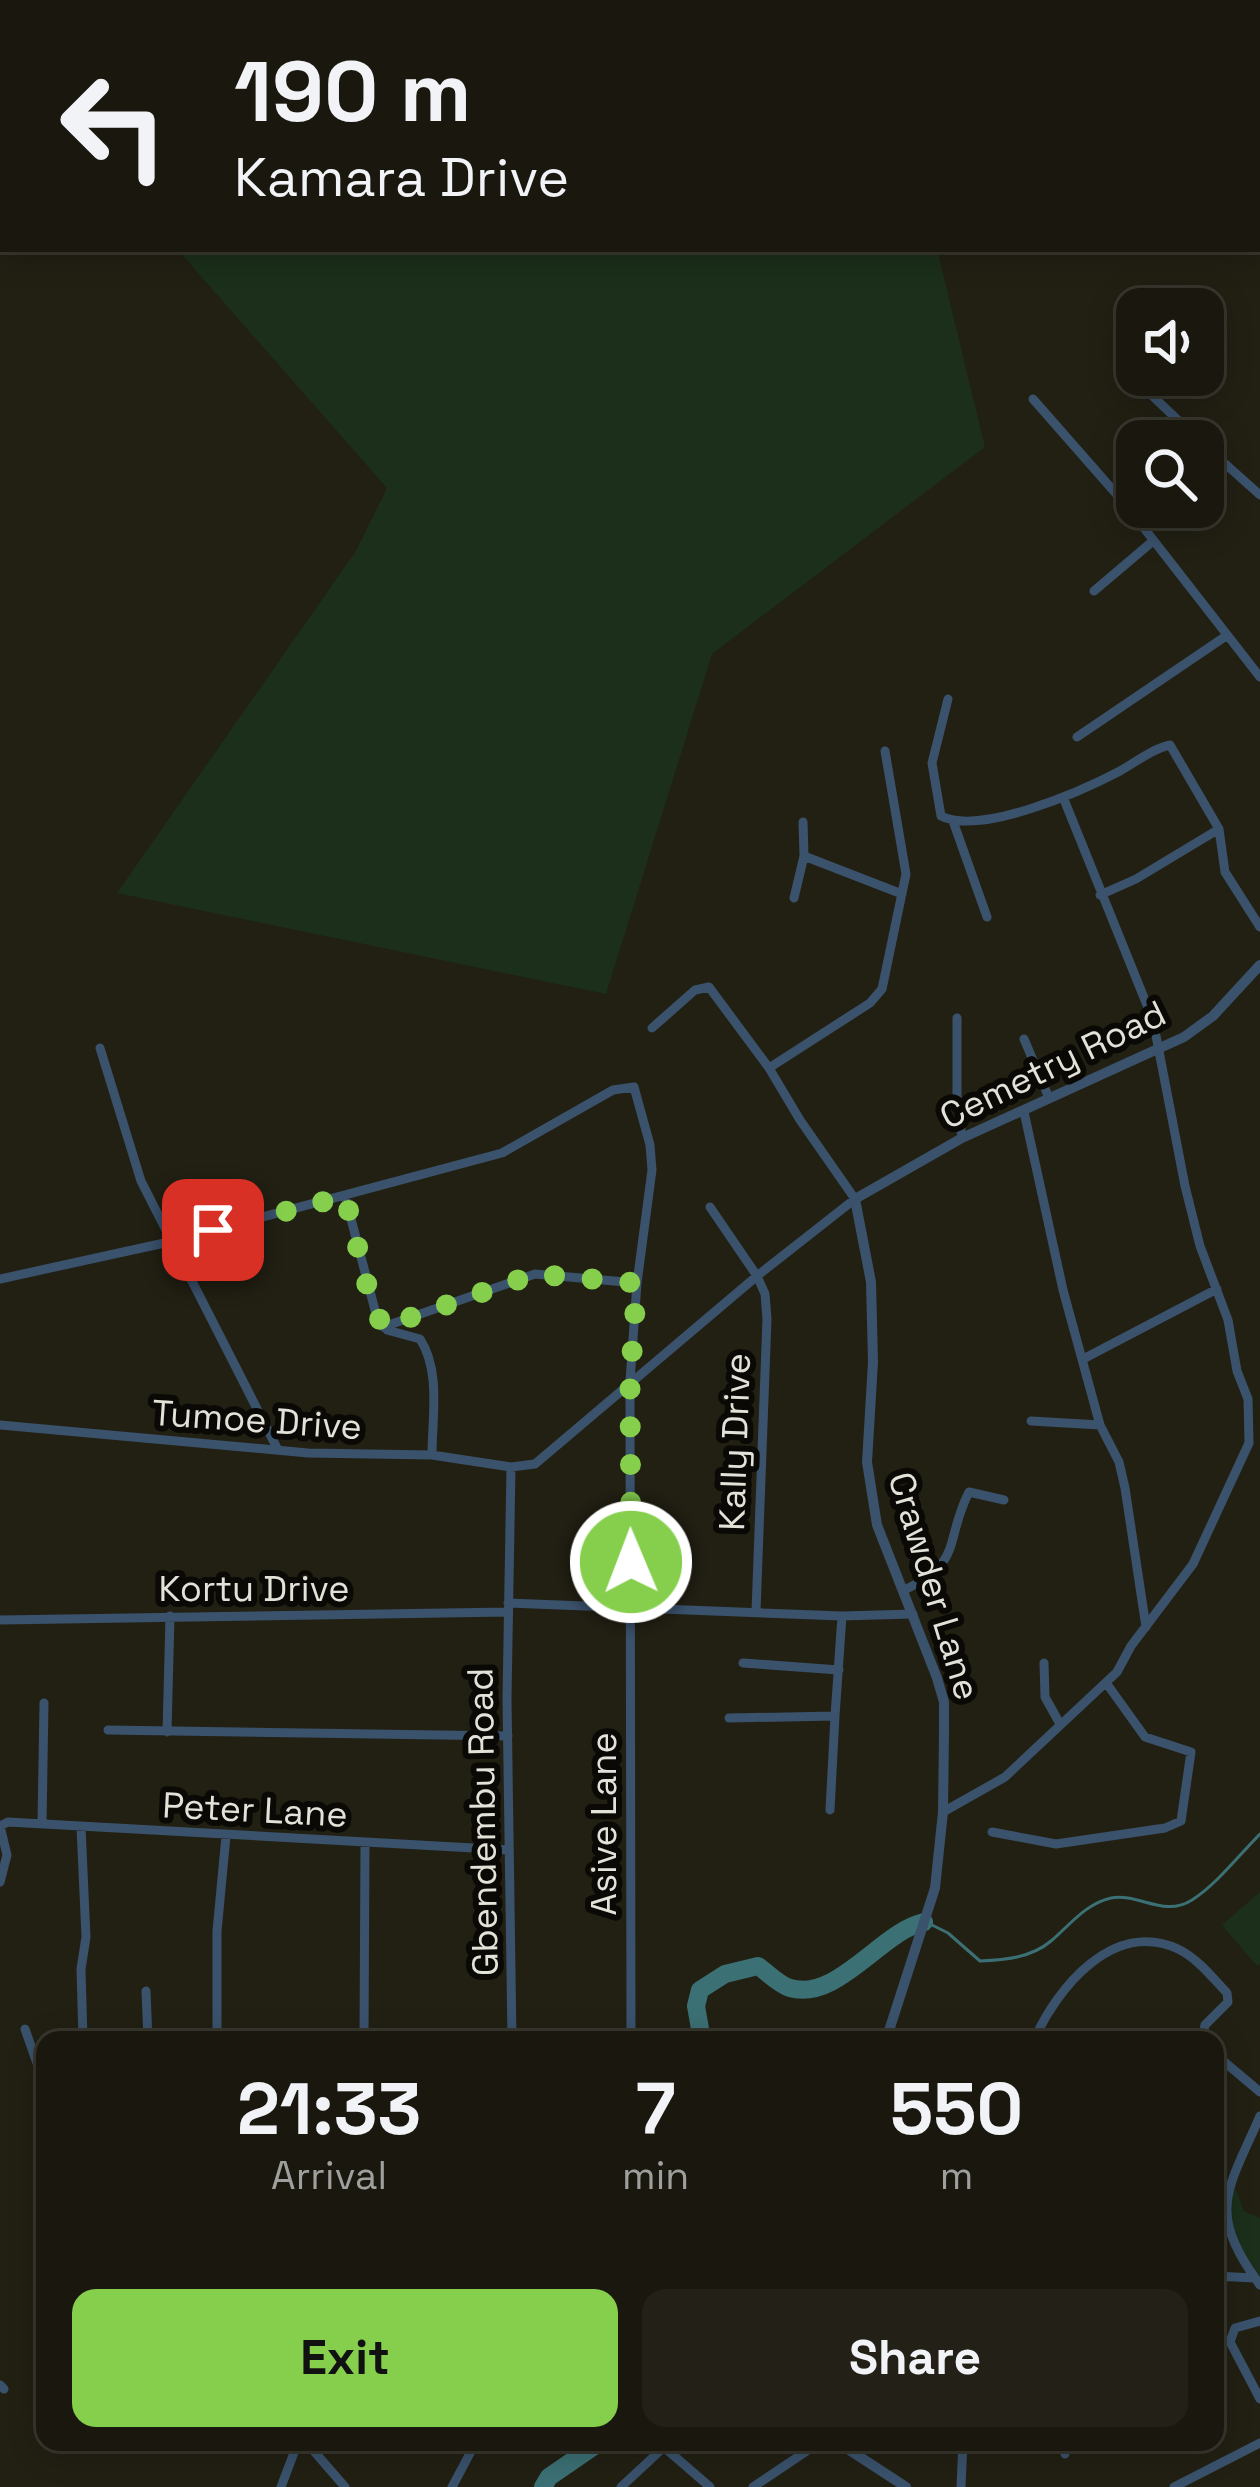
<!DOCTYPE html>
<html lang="en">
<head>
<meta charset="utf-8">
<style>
	:root { --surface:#1a180e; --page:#232117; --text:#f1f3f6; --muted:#9fa09e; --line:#38372e; --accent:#85cf4d }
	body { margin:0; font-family:"Space Grotesk",sans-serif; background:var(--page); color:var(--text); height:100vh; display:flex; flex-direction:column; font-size:45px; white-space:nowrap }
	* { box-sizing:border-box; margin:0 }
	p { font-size:39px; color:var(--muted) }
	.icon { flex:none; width:66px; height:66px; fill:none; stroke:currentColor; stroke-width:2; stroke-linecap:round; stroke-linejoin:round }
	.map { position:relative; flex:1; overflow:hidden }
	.details { position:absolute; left:36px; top:2031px; width:1188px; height:420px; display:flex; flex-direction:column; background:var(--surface); border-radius:24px; box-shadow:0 6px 30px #0003,0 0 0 3px var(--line) }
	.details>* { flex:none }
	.guide { position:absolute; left:0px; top:0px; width:1260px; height:252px; box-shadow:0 6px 30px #0003,0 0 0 3px var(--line); background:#1a180e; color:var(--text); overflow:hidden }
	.tools { position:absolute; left:1116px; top:288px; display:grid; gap:24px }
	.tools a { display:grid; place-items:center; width:108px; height:108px; border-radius:24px; background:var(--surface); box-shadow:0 6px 30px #0003,0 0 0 3px var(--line); font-size:60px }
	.pin { position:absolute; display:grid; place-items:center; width:102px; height:102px; color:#fff; margin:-51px; border-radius:24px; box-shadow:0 6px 18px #0006 }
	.me { position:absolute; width:132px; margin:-66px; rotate:359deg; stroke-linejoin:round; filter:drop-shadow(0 0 9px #0008) }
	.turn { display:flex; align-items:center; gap:42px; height:252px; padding:0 36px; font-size:54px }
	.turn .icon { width:156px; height:156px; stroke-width:2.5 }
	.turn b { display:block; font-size:84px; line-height:102px }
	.eta { display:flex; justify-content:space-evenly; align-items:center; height:204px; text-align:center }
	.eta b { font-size:72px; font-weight:700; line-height:84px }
	.cta { display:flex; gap:24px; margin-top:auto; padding:24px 36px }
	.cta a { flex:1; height:138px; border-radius:24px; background:var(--accent); color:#111; font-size:48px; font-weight:700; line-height:138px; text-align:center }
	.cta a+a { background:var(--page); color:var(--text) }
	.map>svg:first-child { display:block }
	.green { fill:#1b2f1a }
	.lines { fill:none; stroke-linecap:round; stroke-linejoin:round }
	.stream { stroke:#3b7074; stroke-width:3 }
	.river { stroke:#3b7074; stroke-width:18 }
	.minor { stroke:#3a526c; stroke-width:9 }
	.tertiary { stroke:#3a526c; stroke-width:10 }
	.route { stroke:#85cf4d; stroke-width:21; stroke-dasharray:0 37.8 }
	.labels { text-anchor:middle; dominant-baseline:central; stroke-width:12; stroke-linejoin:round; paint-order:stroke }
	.street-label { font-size:36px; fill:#e3e2d9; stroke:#0a0905 }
</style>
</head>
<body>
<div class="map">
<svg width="1260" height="2487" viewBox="0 0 1260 2487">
	<rect width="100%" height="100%" fill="#222013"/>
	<path class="green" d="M0,0H891L892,3H3L0,174Z
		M177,249H937L985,447L712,654L606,994L117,893L356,551L387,488Z
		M1260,1892V1964L1257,1966L1222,1925Z
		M1235,2187L1244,2211L1260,2218V2278C1228,2241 1222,2236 1235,2187Z"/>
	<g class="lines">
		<path class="stream" d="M928,1923L948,1933L980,1961C1004,1960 1031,1958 1051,1941C1070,1925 1085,1904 1111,1898C1139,1893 1164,1918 1192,1900C1217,1884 1239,1855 1260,1834"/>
		<path class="river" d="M702,2040L696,2006L700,1990L725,1974L758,1966C767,1972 779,1985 790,1988C837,2002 882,1931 924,1922
			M543,2487L549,2477L600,2442"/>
		<path class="minor" d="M1208,0L1209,3
			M1257,60L1260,59
			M1257,105L1260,114
			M1257,127H1260
			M1257,224H1260
			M1124,369L1200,441
			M1033,399L1126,505L1260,677
			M1203,444L1260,495
			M1094,591L1153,541
			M948,699L932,763L941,816C981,836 1082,791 1120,771C1136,762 1152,749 1170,745L1219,829L1225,872L1260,927
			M1077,737L1226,636
			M953,821L987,917
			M804,856L902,894
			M1100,895L1136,879L1219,829
			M794,898L804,856L803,822
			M957,1018V1096L962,1138
			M1024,1039L1049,1098
			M100,1048L141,1181L277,1448
			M769,1068L870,1003L882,989L906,874L885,751
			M1024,1112L1063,1290L1100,1425L1119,1462L1125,1488L1146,1627
			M345,1196L376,1314L387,1330L420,1339C441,1371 432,1418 432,1455
			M710,1207L757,1276L765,1294L767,1319L756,1611
			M0,1279L169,1242L502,1153L613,1090L634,1087L650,1145L652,1170L637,1283L630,1381L631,2040
			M383,1327L535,1274L637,1283
			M1085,1358L1217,1289
			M1031,1421L1100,1425
			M0,1425L308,1453L432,1455L511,1467L535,1464L757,1276L855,1199L800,1120L769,1068L709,987L695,990L652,1028
			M511,1467L507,1698L512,2040
			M904,1590C964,1563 944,1541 969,1492L1004,1500
			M508,1603L842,1616L913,1614
			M0,1620L508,1612
			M743,1663L839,1670
			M1044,1663L1045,1697L1060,1724
			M729,1718L835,1716L842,1616
			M108,1730L508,1736
			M167,1732L170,1616
			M830,1810L835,1716
			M943,1812L1005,1777L1117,1672L1131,1646L1193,1564L1249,1443L1248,1399L1237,1371L1228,1320L1200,1246L1185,1186L1153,1020L1063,797
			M42,1823L44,1703
			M81,1827L86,1937L81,1969L83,2040
			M992,1832L1056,1844L1165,1828L1181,1821L1191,1752L1145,1737L1107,1684
			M0,1882L7,1855L0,1826L8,1822L509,1850
			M146,1991L148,2040
			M25,2029L45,2086
			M217,2040V1931L226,1836
			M364,2040L365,1842
			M1034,2040C1057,1988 1113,1919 1178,1949C1197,1958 1212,1977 1227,1993L1228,2002L1205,2025L1202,2040
			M1215,2054L1260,2092
			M1260,2116C1227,2192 1206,2211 1260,2285
			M1215,2276L1254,2278
			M1260,2321L1235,2328L1230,2342L1260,2399
			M0,2385L4,2389
			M306,2442L345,2487
			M658,2442L710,2487
			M1064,2442L1065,2454
			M281,2487L298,2442
			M452,2487L476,2442
			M621,2487L663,2448
			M753,2487L820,2442
			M961,2487L963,2442
			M1174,2487L1260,2443"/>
		<path class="tertiary" d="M886,2040L935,1888L943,1812L944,1732V1702L937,1678L877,1525L867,1462L873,1362L871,1282L855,1199L962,1138L1184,1037L1213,1016L1260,965
			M837,2442L906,2487"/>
	</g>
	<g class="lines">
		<path class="route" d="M213,1230L345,1196L370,1297L383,1327L535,1274L637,1283L630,1382L631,1562"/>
	</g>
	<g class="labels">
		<g class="street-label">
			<text transform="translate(1053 1065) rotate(-26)">Cemetry Road</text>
			<text transform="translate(257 1420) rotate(4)">Tumoe Drive</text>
			<text transform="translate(735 1442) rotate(-88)">Kally Drive</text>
			<text transform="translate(934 1586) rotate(73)">Crawder Lane</text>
			<text x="254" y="1589">Kortu Drive</text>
			<text transform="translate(255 1810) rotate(3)">Peter Lane</text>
			<text transform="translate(483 1822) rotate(-91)">Gbendembu Road</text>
			<text transform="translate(604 1824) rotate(-90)">Asive Lane</text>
		</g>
	</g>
</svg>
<div class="tools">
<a><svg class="icon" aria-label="sound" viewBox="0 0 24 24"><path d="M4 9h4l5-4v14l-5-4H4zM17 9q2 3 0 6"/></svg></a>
<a><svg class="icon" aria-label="search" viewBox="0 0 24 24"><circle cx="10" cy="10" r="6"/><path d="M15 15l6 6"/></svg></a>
</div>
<div class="pin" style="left:213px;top:1230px;background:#d93025"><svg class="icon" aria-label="arrive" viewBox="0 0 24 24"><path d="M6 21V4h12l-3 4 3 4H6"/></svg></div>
<svg class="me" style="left:631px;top:1562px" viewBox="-20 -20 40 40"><circle r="17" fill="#85cf4d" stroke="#fff" stroke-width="3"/><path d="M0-11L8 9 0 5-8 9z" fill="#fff"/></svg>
<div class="guide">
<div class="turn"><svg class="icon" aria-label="left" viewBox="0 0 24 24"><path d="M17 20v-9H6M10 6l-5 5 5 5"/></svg><div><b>190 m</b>Kamara Drive</div></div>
</div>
<section class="details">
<div class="eta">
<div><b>21:33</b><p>Arrival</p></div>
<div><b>7</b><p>min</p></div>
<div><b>550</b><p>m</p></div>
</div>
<div class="cta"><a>Exit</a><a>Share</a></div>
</section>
</div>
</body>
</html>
